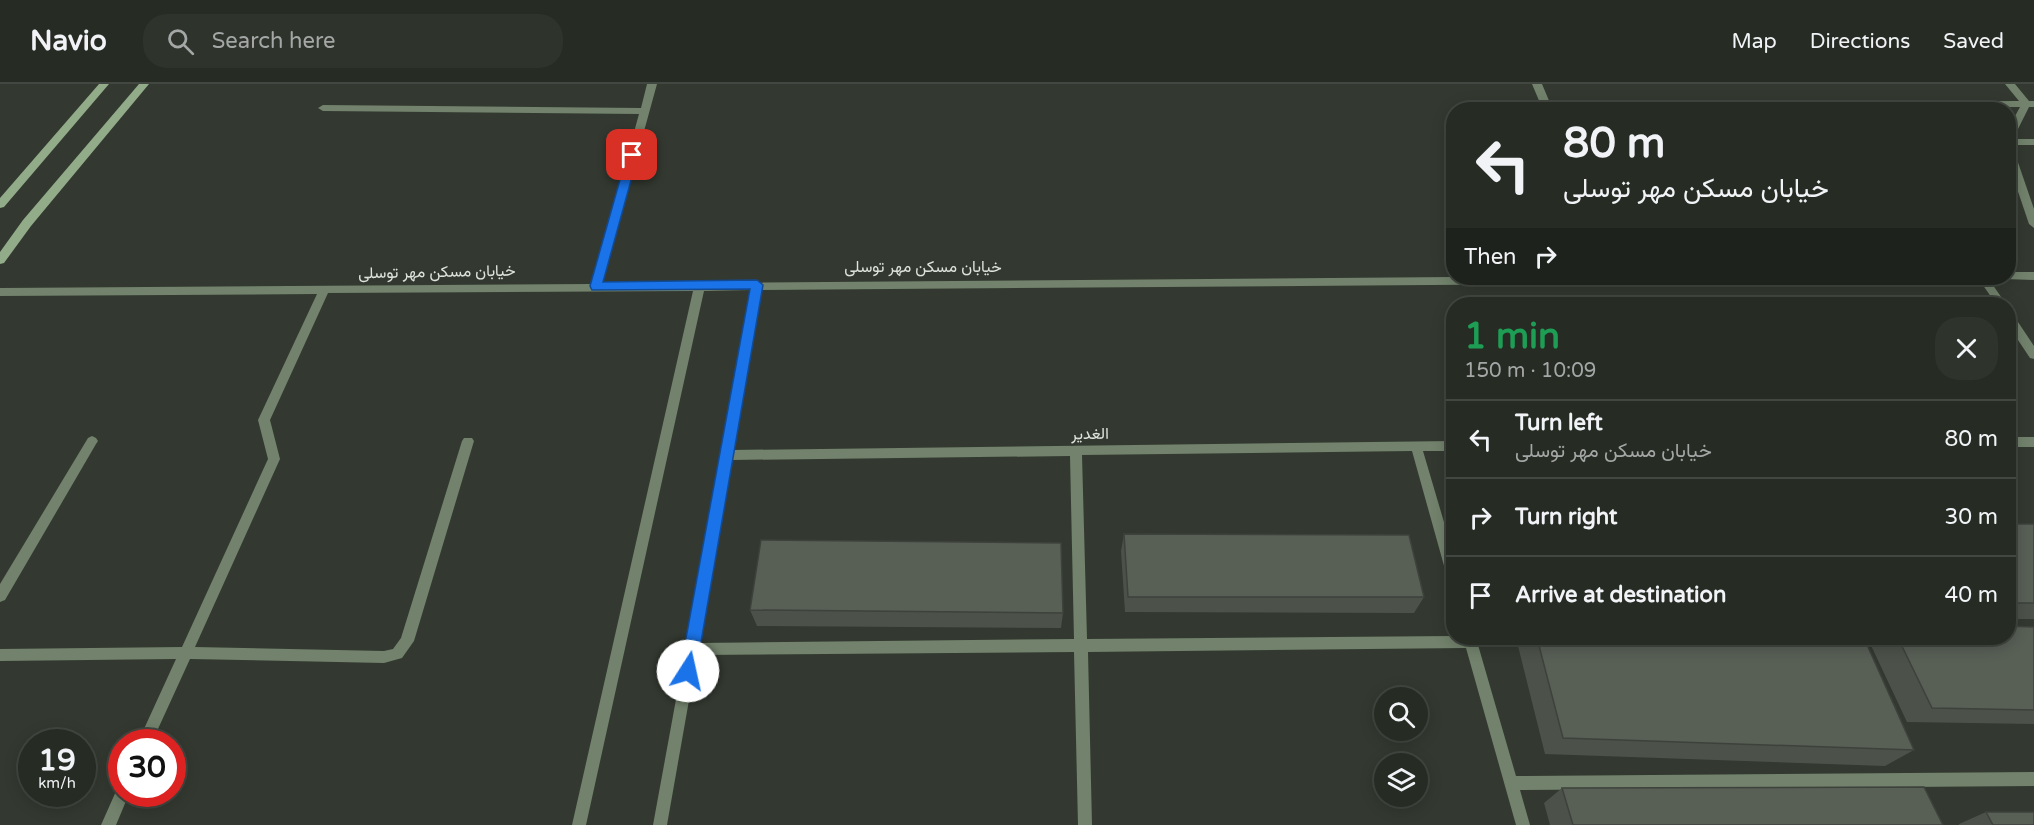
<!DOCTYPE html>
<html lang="en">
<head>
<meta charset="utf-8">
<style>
	:root { --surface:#262b24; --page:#2e332c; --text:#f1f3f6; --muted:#a4a7a6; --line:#424741 }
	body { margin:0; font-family:"Varela Round",Vazirmatn,sans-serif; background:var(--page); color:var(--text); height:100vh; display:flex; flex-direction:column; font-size:22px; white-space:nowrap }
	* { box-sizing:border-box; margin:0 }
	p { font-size:20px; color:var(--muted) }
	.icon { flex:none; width:33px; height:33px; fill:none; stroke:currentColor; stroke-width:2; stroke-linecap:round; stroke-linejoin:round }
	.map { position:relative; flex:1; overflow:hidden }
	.details { position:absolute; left:1446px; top:213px; width:570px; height:348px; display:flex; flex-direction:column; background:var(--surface); border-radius:24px; box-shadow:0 3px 15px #0003,0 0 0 2px var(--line) }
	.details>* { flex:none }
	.hud { position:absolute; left:1446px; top:18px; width:570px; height:183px; border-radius:24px; box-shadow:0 3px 15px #0003,0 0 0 2px var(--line); background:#262b24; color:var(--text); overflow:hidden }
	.buttons { position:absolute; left:1374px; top:603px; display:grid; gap:12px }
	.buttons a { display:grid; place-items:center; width:54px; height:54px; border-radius:50%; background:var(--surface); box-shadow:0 3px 15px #0003,0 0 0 2px var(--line); font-size:30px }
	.speed { position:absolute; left:18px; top:645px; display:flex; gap:12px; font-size:30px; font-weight:700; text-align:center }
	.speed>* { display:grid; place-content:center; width:78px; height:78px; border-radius:50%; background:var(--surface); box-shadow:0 3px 15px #0003,0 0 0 2px var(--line); line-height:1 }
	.speed small { font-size:15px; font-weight:400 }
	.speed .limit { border:9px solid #d22; background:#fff; color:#111 }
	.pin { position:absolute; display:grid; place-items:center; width:51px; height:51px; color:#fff; margin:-26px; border-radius:12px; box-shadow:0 3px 9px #0006 }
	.me { position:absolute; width:66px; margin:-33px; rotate:10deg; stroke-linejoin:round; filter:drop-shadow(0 0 4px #0008) }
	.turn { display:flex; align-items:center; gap:21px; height:126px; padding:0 18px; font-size:27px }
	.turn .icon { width:78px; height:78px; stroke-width:2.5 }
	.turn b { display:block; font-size:42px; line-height:51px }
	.then { display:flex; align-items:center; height:57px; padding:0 18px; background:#0003; gap:12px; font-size:22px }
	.round { display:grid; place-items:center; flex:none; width:63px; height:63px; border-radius:24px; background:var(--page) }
	.overview { display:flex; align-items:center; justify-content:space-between; height:102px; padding:0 18px }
	h1 { font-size:36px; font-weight:800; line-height:45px; color:#1e9e55 }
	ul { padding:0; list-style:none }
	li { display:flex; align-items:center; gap:18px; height:78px; padding:0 18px; border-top:2px solid var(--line) }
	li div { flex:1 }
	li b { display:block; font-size:22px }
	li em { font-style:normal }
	header { display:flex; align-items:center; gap:36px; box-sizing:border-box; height:84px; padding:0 30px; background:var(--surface); border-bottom:2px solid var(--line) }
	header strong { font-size:28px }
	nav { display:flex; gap:33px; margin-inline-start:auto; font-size:21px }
	.search { width:420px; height:54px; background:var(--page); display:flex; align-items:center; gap:15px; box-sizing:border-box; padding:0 21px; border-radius:24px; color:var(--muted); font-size:22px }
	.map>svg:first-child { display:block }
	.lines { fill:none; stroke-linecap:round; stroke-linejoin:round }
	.minor { fill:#72826c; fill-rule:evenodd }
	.secondary { fill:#92ab89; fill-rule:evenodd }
	.wall { fill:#4c5249 }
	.building { fill:#585f55; stroke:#3e423c; stroke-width:1.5 }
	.route { fill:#1a73e8; stroke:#114b97; stroke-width:1.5 }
	.labels { text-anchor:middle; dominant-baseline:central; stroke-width:4.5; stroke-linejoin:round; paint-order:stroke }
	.street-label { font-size:16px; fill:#dfe3dd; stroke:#333930 }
</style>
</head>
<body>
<header>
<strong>Navio</strong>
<div class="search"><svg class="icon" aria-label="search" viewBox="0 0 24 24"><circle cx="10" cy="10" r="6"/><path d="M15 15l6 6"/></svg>Search here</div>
<nav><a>Map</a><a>Directions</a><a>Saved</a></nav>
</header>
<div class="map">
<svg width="2034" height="741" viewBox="0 0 2034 741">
	<rect width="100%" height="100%" fill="#333930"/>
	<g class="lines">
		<path class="minor" d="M647,0H657L602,200L696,199L700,197L704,199L1454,193L1852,194L1851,197L1847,198L761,206L733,366L1454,357V367H1423L1454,472V502L1449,500L1448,496L1412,367L1082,371L1087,555L1454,552L1476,554L1516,692L2034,688V702L1520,706L1530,741H1516L1466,564L1088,568L1092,741H1078L1074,568L697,571L667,741H653L751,206L704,207L586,741H572L693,207L328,209L270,336L280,375L195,563L384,567L393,565L401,554L462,357L464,354H472L474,357L414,557L402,574L384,579L190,575L152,658H138L176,575L0,577V565L182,563L268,375L258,336L317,210L0,212V204L592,200L639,30L323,27L318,24L323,21L641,24ZM1070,372L1074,555L699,559L732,376Z
			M1532,0H1542L1550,19L2019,17L2005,0H2015L2029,17H2034V23H2029L2013,55H2034V61H2012L2034,125V144L2029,140L2008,78V45L2020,23L1543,26Z
			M2008,188H2034V196L2004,195L2008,194Z
			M1978,194H1988L2006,220H1996Z
			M2008,228L2012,229L2034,262V275L2030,274L2008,241Z
			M92,352L96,354L98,357L96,360L5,516L0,518V500L88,354Z
			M2008,353H2034V363H2008Z
			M122,703V710H129L116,741H101L117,705Z"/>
		<path class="secondary" d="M99,0H109L4,123L0,124V114Z
			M139,0H149L31,142L4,179L0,180V168L23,136Z"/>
	</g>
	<path class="wall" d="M2008,440H2034V535H2008Z
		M1124,450L1424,513L1414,529L1125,528L1121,467Z
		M750,526L1063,529L1061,544L757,542Z
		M2034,543V640L1907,638L1868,555L1871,554H2008Z
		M1516,554H1864L1914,666L1885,682L1545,670Z
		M1562,704L1943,741H1550L1544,719Z
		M1986,728L2034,741H1959V740Z"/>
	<path class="building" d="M2008,440H2034V519H2008Z
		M1124,450L1409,451L1424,513H1128Z
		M761,456L1061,459L1063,529L750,526Z
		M2008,542L2034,543V626L1932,624L1898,554H2008Z
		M1537,554H1864L1914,666L1563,654Z
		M1924,703L1943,741H1573L1562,704Z
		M1986,728H2034V741H1993Z"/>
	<path class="route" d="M632,67L638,71L603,198L757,196L763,201L696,587L694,592L688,594L683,592L680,587L750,205L592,206L590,202L627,71Z"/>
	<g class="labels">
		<g class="street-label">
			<text x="923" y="183">خیابان مسکن مهر توسلی</text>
			<text transform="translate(437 188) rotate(-1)">خیابان مسکن مهر توسلی</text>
			<text transform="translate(1090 350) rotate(-1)">الغدیر</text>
		</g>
	</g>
</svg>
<div class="buttons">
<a><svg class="icon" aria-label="search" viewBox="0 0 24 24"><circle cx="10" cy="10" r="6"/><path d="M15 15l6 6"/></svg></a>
<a><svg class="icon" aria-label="layers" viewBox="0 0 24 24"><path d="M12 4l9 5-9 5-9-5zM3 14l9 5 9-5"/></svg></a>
</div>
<div class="speed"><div>19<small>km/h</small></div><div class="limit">30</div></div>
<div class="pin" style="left:632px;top:71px;background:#d93025"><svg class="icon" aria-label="arrive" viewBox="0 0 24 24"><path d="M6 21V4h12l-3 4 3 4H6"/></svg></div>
<svg class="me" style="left:688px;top:587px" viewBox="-20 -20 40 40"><circle r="19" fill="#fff"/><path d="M0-13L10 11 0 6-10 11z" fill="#1a73e8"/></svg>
<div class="hud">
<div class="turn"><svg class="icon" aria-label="left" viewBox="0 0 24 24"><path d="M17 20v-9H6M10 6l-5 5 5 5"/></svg><div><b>80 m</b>خیابان مسکن مهر توسلی</div></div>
<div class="then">Then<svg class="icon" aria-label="right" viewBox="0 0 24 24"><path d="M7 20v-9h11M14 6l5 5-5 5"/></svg></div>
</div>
<section class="details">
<div class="overview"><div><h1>1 min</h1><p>150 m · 10:09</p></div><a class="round"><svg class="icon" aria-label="close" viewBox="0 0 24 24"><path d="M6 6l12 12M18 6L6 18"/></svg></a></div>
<ul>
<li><svg class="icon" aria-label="left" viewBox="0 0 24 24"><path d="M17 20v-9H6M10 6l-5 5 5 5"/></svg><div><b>Turn left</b><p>خیابان مسکن مهر توسلی</p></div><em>80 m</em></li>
<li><svg class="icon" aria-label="right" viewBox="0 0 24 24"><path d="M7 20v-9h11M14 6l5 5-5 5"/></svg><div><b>Turn right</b></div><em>30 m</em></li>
<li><svg class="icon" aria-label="arrive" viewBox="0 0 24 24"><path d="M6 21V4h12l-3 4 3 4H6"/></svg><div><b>Arrive at destination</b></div><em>40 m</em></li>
</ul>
</section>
</div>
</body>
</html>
